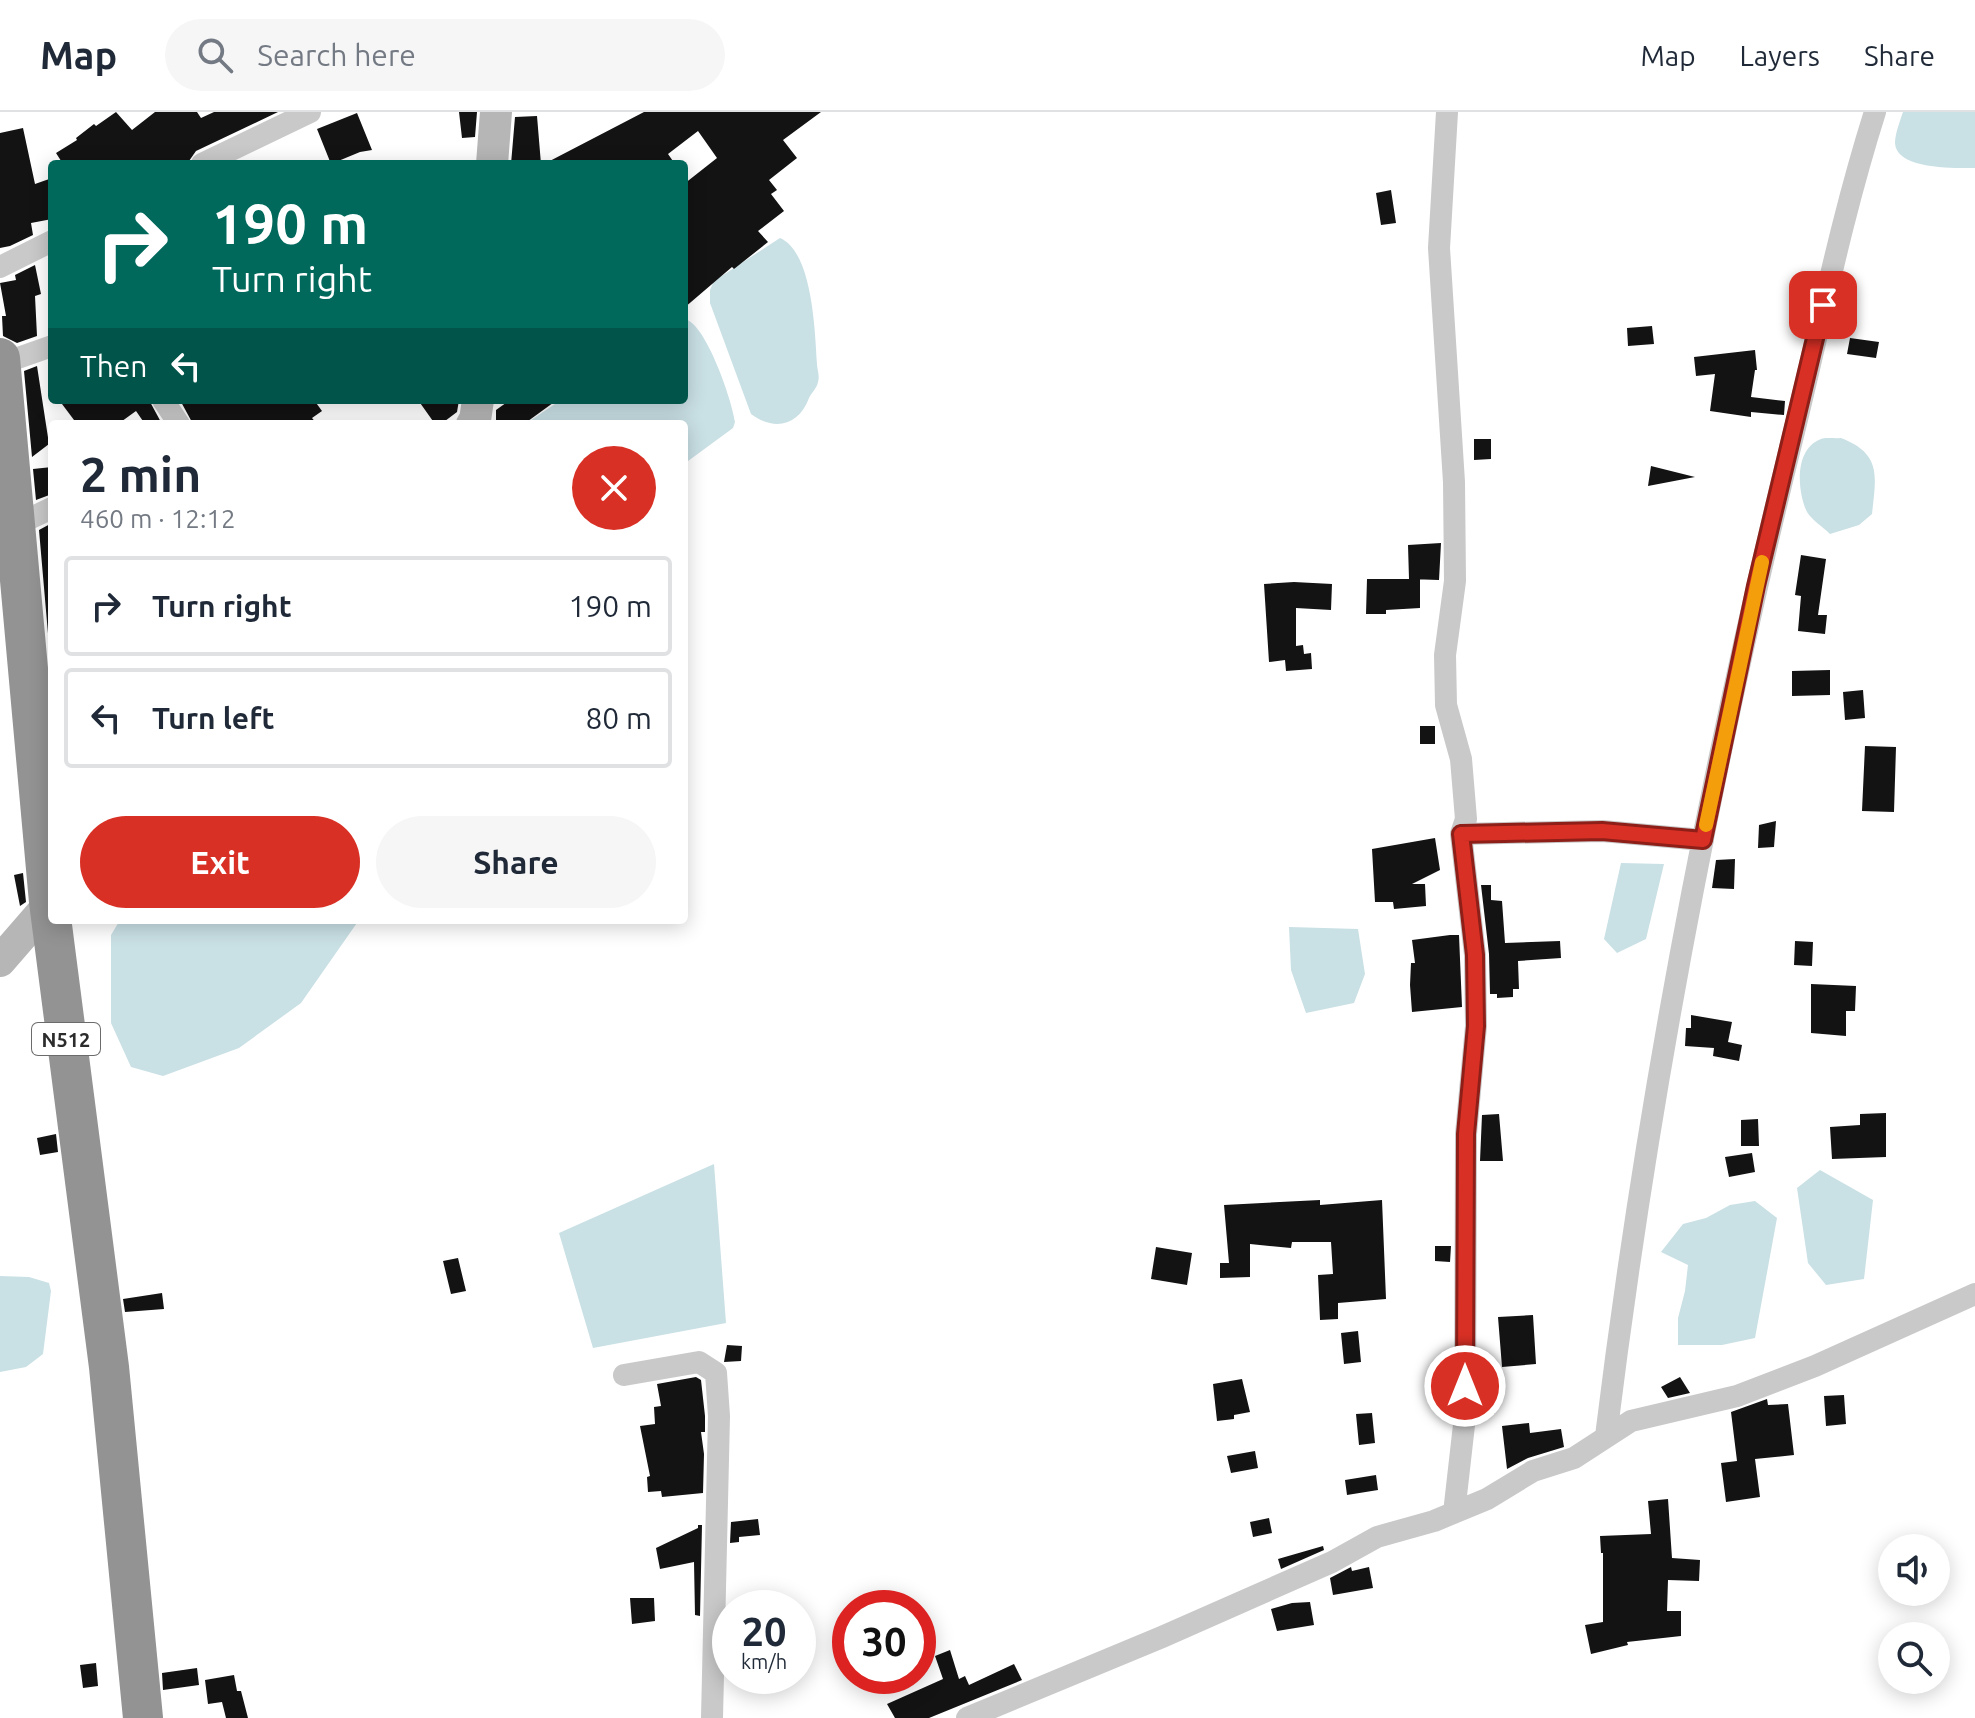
<!DOCTYPE html>
<html lang="en">
<head>
<meta charset="utf-8">
<style>
	:root { --surface:#fff; --page:#f6f6f7; --text:#1f2937; --muted:#747a83; --line:#e0e1e3; --accent:#d93025 }
	body { margin:0; font-family:Ubuntu,sans-serif; background:var(--page); color:var(--text); height:100vh; display:flex; flex-direction:column; font-size:30px; white-space:nowrap }
	* { box-sizing:border-box; margin:0 }
	p { font-size:26px; color:var(--muted) }
	.icon { flex:none; width:44px; height:44px; fill:none; stroke:currentColor; stroke-width:2; stroke-linecap:round; stroke-linejoin:round }
	.map { position:relative; flex:1; overflow:hidden }
	.panel { position:absolute; left:48px; top:308px; width:640px; height:504px; display:flex; flex-direction:column; background:var(--surface); border-radius:8px; box-shadow:0 4px 20px #0003 }
	.panel>* { flex:none }
	.banner { position:absolute; left:48px; top:48px; width:640px; height:244px; border-radius:8px; box-shadow:0 4px 20px #0003; background:#00695c; color:#fff; overflow:hidden }
	.controls { position:absolute; left:1878px; top:1422px; display:grid; gap:16px }
	.controls a { display:grid; place-items:center; width:72px; height:72px; border-radius:50%; background:var(--surface); box-shadow:0 4px 20px #0003; font-size:40px }
	.speed { position:absolute; left:712px; top:1478px; display:flex; gap:16px; font-size:40px; font-weight:700; text-align:center }
	.speed>* { display:grid; place-content:center; width:104px; height:104px; border-radius:50%; background:var(--surface); box-shadow:0 4px 20px #0003; line-height:1 }
	.speed small { font-size:20px; font-weight:400 }
	.speed .limit { border:12px solid #d22; background:#fff; color:#111 }
	.pin { position:absolute; display:grid; place-items:center; width:68px; height:68px; color:#fff; margin:-34px; border-radius:16px; box-shadow:0 4px 12px #0006 }
	.me { position:absolute; width:88px; margin:-44px; rotate:0deg; stroke-linejoin:round; filter:drop-shadow(0 0 6px #0008) }
	.turn { display:flex; align-items:center; gap:28px; height:168px; padding:0 32px; font-size:36px }
	.turn .icon { width:104px; height:104px; stroke-width:2.5 }
	.turn b { display:block; font-size:56px; line-height:68px }
	.then { display:flex; align-items:center; height:76px; padding:0 32px; background:#0003; gap:16px; font-size:30px }
	.round { display:grid; place-items:center; flex:none; width:84px; height:84px; border-radius:42px; background:var(--page) }
	.overview { display:flex; align-items:center; justify-content:space-between; height:136px; padding:0 32px }
	h1 { font-size:48px; font-weight:600; line-height:60px }
	.cta { display:flex; gap:16px; margin-top:auto; padding:16px 32px }
	.cta a { flex:1; height:92px; border-radius:48px; background:var(--accent); color:#fff; font-size:32px; font-weight:600; line-height:92px; text-align:center }
	.cta a+a { background:var(--page); color:var(--text) }
	ul { padding:0; list-style:none }
	li { display:flex; align-items:center; gap:24px; height:100px; margin:0 16px 12px; padding:0 16px; border:4px solid var(--line); border-radius:8px }
	li div { flex:1 }
	li b { display:block; font-size:30px }
	li em { font-style:normal }
	header { display:flex; align-items:center; gap:48px; box-sizing:border-box; height:112px; padding:0 40px; background:var(--surface); border-bottom:2px solid var(--line) }
	header strong { font-size:38px }
	nav { display:flex; gap:44px; margin-inline-start:auto; font-size:28px }
	.search { width:560px; height:72px; background:var(--page); display:flex; align-items:center; gap:20px; box-sizing:border-box; padding:0 28px; border-radius:44px; color:var(--muted); font-size:30px }
	.map>svg:first-child { display:block }
	.water { fill:#c9e0e5 }
	.building { fill:#131313 }
	.lines { fill:none; stroke-linecap:round; stroke-linejoin:round }
	.street { stroke:#c9c9c9; stroke-width:22 }
	.secondary { stroke:#b6b6b6; stroke-width:32 }
	.highway { stroke:#939393; stroke-width:40 }
	.route-casing { stroke:#8d1f18; stroke-width:20 }
	.route { stroke:#d93025; stroke-width:14 }
	.slow { stroke:#f59e0b; stroke-width:14 }
	.labels { text-anchor:middle; dominant-baseline:central; stroke-width:8; stroke-linejoin:round; paint-order:stroke }
	.shield { fill:#fff; stroke:#6b6b6b; stroke-width:2 }
	.shield-label { font-size:20px; font-weight:bold; fill:#2c2c2c }
</style>
</head>
<body>
<header>
<strong>Map</strong>
<div class="search"><svg class="icon" aria-label="search" viewBox="0 0 24 24"><circle cx="10" cy="10" r="6"/><path d="M15 15l6 6"/></svg>Search here</div>
<nav><a>Map</a><a>Layers</a><a>Share</a></nav>
</header>
<div class="map">
<svg width="1975" height="1606" viewBox="0 0 1975 1606">
	<rect width="100%" height="100%" fill="#fff"/>
	<path class="water" d="M1903,0H1975V56C1956,56 1896,58 1895,31C1895,22 1900,9 1903,0Z
		M780,126C813,140 815,221 817,252C817,257 820,264 818,270C817,276 812,280 809,286C799,313 775,320 751,302L710,191V178L714,169Z
		M685,207C706,212 732,288 735,310L733,316L684,352V312H525L561,288H684Z
		M1841,326C1882,342 1876,364 1872,402L1859,413L1830,422C1823,415 1812,408 1807,400C1797,379 1794,337 1821,327C1826,325 1835,327 1841,326Z
		M1621,751L1664,752L1646,827L1617,841L1604,827Z
		M120,808H359L301,891L239,936L163,964L131,955L111,911V823Z
		M1289,815L1358,817L1365,862L1354,891L1306,901L1291,858Z
		M714,1052L726,1211L593,1236L559,1121Z
		M1820,1058L1873,1088L1864,1167L1826,1173L1808,1151L1797,1076Z
		M1755,1089L1777,1106L1755,1226L1722,1233H1678V1206L1685,1179L1688,1153L1661,1140L1683,1112L1706,1106L1730,1093Z
		M0,1164L29,1165L49,1171L51,1179L43,1242L26,1255L0,1260Z"/>
	<path class="building" d="M116,0L132,18L155,0H197L201,6L214,0H278L196,39L189,49L182,52H63L56,41L77,28L76,26L94,12L96,14Z
		M459,0H477L475,25L462,26Z
		M644,0H821L783,28L797,46L769,68L777,78L771,82L784,99L758,119L768,130L734,157L732,155L684,196V72L717,46L698,19L668,42L675,52H544Z
		M357,1L372,38L360,40L331,52L317,17Z
		M537,4L541,52H511L515,5Z
		M23,16L35,72L52,66V107L31,111L33,123L10,134L0,136V21Z
		M1391,78L1396,111L1381,113L1376,81Z
		M35,153L41,182L35,184L37,224L17,231L3,224L2,204H6L0,171L16,168L15,163Z
		M1652,214L1654,232L1628,234L1627,216Z
		M1850,226L1879,230L1876,246L1847,242Z
		M1755,238L1757,258H1755L1751,285L1785,289L1784,303L1751,300V305L1710,299L1715,262L1696,264L1694,245Z
		M37,254L49,332L32,345L24,259Z
		M59,288H149L162,312H145L136,299L118,312H77Z
		M180,288H314L322,299L312,306L317,312H193Z
		M418,288H459L457,300L441,312H435Z
		M510,288H557L524,312H496V298Z
		M1474,327H1491V347L1474,348Z
		M1651,354L1695,365L1648,374Z
		M52,355V382L36,388L33,357Z
		M52,411V556H51L39,418Z
		M1441,431L1439,468L1409,467L1408,433Z
		M1801,443L1826,447L1818,503H1827L1825,522L1798,519L1801,484L1795,483Z
		M1367,467H1420V496L1386,498V502H1366Z
		M1294,470L1332,472L1331,498L1296,496V534L1303,533L1304,542L1311,541L1312,557L1286,559L1285,548L1269,550L1264,472Z
		M1830,558V583L1792,584V559Z
		M1863,578L1865,606L1845,608L1843,580Z
		M1420,614H1435V632H1420Z
		M1865,634L1896,635L1894,700L1862,699Z
		M1776,709L1774,735L1758,736L1759,713Z
		M1435,726L1440,758L1412,772H1425L1426,794L1394,797L1393,790H1375L1372,737Z
		M1735,747L1734,777L1712,776L1716,748Z
		M23,761L26,790L20,794L14,763Z
		M1481,773H1491V788L1502,789L1505,831L1560,829L1561,846L1518,849L1519,877H1513V885L1497,886V882H1490L1489,842Z
		M1450,823H1459L1462,895L1412,900L1410,873L1411,851H1415L1412,828Z
		M1795,829L1813,830L1812,854L1794,853Z
		M1811,872L1856,874L1855,899H1846V924L1811,921Z
		M1691,903L1732,910L1728,930L1742,933L1739,949L1713,944L1714,936L1685,934L1686,916H1691Z
		M1886,1001V1045L1832,1047L1830,1015L1860,1013V1002Z
		M1499,1002L1503,1049H1480L1482,1003Z
		M1758,1007L1759,1034H1741V1008Z
		M56,1022L58,1040L40,1043L37,1026Z
		M1752,1041L1755,1060L1729,1065L1725,1045Z
		M1320,1088V1093L1382,1088L1386,1187L1338,1191V1207L1320,1208L1318,1163L1333,1162L1331,1130H1292L1291,1136L1250,1132V1165L1220,1166V1151H1229L1224,1093Z
		M1435,1134H1451L1450,1150L1435,1149Z
		M1156,1135L1192,1141L1187,1173L1151,1167Z
		M458,1146L466,1179L451,1182L443,1149Z
		M162,1181L164,1197L125,1200L123,1187Z
		M1533,1203L1536,1252L1502,1255L1498,1205Z
		M1358,1219L1361,1250L1344,1252L1341,1221Z
		M727,1233L742,1234L741,1249L724,1250Z
		M696,1265L701,1268L705,1304V1320H701L704,1342L703,1381L662,1385L661,1379L648,1380L647,1365L650,1364L640,1314L655,1312L654,1295L661,1294L657,1272Z
		M1680,1265L1690,1281L1668,1286L1661,1275Z
		M1242,1267L1250,1300L1234,1303V1307L1217,1309L1213,1272Z
		M1844,1283L1846,1312L1826,1314L1824,1284Z
		M1479,1287L1494,1288L1495,1302H1479Z
		M1767,1287L1768,1293L1788,1292L1794,1343L1755,1347L1760,1385L1726,1390L1721,1351L1737,1349L1731,1300Z
		M1372,1301L1375,1331L1359,1333L1356,1302Z
		M1529,1311L1530,1321L1561,1317L1564,1335L1528,1346L1507,1357L1502,1314Z
		M1255,1339L1258,1356L1231,1361L1227,1344Z
		M1376,1363L1378,1378L1347,1383L1345,1368Z
		M1668,1387L1672,1446L1700,1448L1699,1469L1668,1468L1667,1499H1681V1524L1627,1530L1628,1533L1591,1542L1585,1513L1603,1510V1441H1601L1600,1424L1651,1422L1648,1389Z
		M1269,1406L1272,1421L1253,1425L1250,1410Z
		M758,1407L760,1423L739,1425V1430L730,1431L731,1410Z
		M698,1413H702L700,1504L695,1503L694,1450L660,1457L656,1436L698,1416Z
		M1323,1434L1324,1438L1281,1457L1278,1447Z
		M1351,1455L1352,1459L1369,1455L1373,1476L1333,1483L1330,1466Z
		M630,1486H654L655,1509L632,1512Z
		M1310,1490L1314,1513L1277,1519L1271,1497L1292,1491Z
		M950,1538L959,1567L965,1564L969,1573L1014,1552L1022,1568L929,1606H895L887,1592L943,1567L935,1544Z
		M96,1551L98,1574L83,1576L80,1553Z
		M197,1556L199,1573L163,1578L162,1561Z
		M234,1563L237,1579H241L248,1606H226L222,1590L208,1592L205,1568Z"/>
	<g class="lines">
		<path class="street" d="M1447,0L1439,136L1454,370L1455,469L1445,543L1446,593L1461,647L1466,707L1461,722L1475,843L1476,914L1466,1022L1465,1304L1454,1401
			M202,52L310,0
			M0,155L52,129
			M1,252L52,234
			M163,288L179,312
			M16,413L52,396
			M1461,722L1602,719L1703,728
			M624,1263L699,1250L716,1261L719,1304L712,1606
			M1606,1324C1647,992 1710,662 1790,336C1818,224 1840,110 1875,0
			M967,1606L1162,1525L1332,1450L1377,1425L1434,1409L1487,1387L1533,1359L1574,1346L1631,1309L1737,1284L1815,1254L1975,1182"/>
		<path class="secondary" d="M492,52L496,0
			M472,312L475,308L478,288
			M0,849L52,789"/>
		<path class="highway" d="M0,246L49,790L109,1255L143,1606"/>
	</g>
	<g class="lines">
		<defs>
			<path id="route" d="M1465,1274L1466,1022L1476,914L1475,843L1461,722L1602,719L1703,728L1756,474L1823,193"/>
		</defs>
		<use href="#route" class="route-casing"/>
		<use href="#route" class="route"/>
		<path class="slow" d="M1706,713L1762,450"/>
	</g>
	<g class="labels">
		<rect class="shield" x="32" y="911" width="68" height="32" rx="6"/>
		<g class="shield-label">
			<text x="66" y="927">N512</text>
		</g>
	</g>
</svg>
<div class="controls">
<a><svg class="icon" aria-label="sound" viewBox="0 0 24 24"><path d="M4 9h4l5-4v14l-5-4H4zM17 9q2 3 0 6"/></svg></a>
<a><svg class="icon" aria-label="search" viewBox="0 0 24 24"><circle cx="10" cy="10" r="6"/><path d="M15 15l6 6"/></svg></a>
</div>
<div class="speed"><div>20<small>km/h</small></div><div class="limit">30</div></div>
<div class="pin" style="left:1823px;top:193px;background:#d93025"><svg class="icon" aria-label="arrive" viewBox="0 0 24 24"><path d="M6 21V4h12l-3 4 3 4H6"/></svg></div>
<svg class="me" style="left:1465px;top:1274px" viewBox="-20 -20 40 40"><circle r="17" fill="#d93025" stroke="#fff" stroke-width="3"/><path d="M0-11L8 9 0 5-8 9z" fill="#fff"/></svg>
<div class="banner">
<div class="turn"><svg class="icon" aria-label="right" viewBox="0 0 24 24"><path d="M7 20v-9h11M14 6l5 5-5 5"/></svg><div><b>190 m</b>Turn right</div></div>
<div class="then">Then<svg class="icon" aria-label="left" viewBox="0 0 24 24"><path d="M17 20v-9H6M10 6l-5 5 5 5"/></svg></div>
</div>
<section class="panel">
<div class="overview"><div><h1>2 min</h1><p>460 m · 12:12</p></div><a class="round" style="background:#d93025;color:#fff"><svg class="icon" aria-label="close" viewBox="0 0 24 24"><path d="M6 6l12 12M18 6L6 18"/></svg></a></div>
<ul>
<li><svg class="icon" aria-label="right" viewBox="0 0 24 24"><path d="M7 20v-9h11M14 6l5 5-5 5"/></svg><div><b>Turn right</b></div><em>190 m</em></li>
<li><svg class="icon" aria-label="left" viewBox="0 0 24 24"><path d="M17 20v-9H6M10 6l-5 5 5 5"/></svg><div><b>Turn left</b></div><em>80 m</em></li>
</ul>
<div class="cta"><a>Exit</a><a>Share</a></div>
</section>
</div>
</body>
</html>
